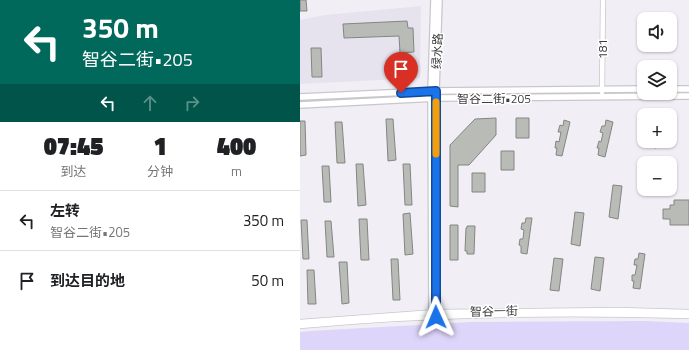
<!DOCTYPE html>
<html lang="zh">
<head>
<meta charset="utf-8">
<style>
	:root { --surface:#fff; --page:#f2f2f2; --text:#202124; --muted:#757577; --line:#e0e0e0 }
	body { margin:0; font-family:"Titillium Web","Noto Sans SC",sans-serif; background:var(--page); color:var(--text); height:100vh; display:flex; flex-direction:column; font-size:15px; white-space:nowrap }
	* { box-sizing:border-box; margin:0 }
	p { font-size:13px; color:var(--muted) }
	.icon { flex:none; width:22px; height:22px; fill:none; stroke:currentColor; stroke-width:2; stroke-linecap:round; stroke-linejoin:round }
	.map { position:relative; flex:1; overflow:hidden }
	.side { display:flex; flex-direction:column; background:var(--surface); width:300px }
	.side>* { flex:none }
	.top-card { background:#00695c; color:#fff; overflow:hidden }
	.controls { position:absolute; left:337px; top:12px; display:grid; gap:8px }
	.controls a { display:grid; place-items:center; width:40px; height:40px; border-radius:8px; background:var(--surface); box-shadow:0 1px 3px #0004; font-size:20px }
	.pin { position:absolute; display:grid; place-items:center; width:34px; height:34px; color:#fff; margin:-41px -17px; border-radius:50% 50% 50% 0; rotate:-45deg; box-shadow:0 0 4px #0007 }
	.pin .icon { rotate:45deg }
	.me { position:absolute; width:44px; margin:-22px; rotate:359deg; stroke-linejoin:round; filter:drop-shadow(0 0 3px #0008) }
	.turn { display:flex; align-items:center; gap:14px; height:84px; padding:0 16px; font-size:18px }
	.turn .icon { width:52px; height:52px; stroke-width:2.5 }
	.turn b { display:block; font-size:28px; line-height:34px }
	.lanes { display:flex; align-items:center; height:38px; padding:0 16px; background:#0003; justify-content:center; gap:20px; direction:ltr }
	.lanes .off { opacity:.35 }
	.eta { display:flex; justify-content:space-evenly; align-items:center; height:68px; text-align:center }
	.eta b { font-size:24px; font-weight:800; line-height:28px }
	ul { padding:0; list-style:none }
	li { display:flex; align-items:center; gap:12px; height:60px; padding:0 16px; border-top:1px solid var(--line) }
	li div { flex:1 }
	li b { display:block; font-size:15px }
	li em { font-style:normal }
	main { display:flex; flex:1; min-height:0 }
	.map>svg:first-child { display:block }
	.built { fill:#e6e3ef }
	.green { fill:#ded5fb }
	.building { fill:#b8bbb6; stroke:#838681 }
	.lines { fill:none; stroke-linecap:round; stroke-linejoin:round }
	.tertiary-casing { stroke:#c8c7cd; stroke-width:6 }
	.secondary-casing { stroke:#c8c7cd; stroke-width:8 }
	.tertiary { stroke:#fff; stroke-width:4.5 }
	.secondary { stroke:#fff; stroke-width:5.5 }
	.route-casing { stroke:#114b97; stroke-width:10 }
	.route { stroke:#1a73e8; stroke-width:7 }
	.slow { stroke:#f59e0b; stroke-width:7 }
	.labels { text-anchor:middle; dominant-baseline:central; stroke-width:3; stroke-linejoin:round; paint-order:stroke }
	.street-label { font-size:12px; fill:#3d3c3f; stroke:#fff }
</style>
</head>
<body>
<main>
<section class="side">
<div class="top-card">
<div class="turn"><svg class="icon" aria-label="left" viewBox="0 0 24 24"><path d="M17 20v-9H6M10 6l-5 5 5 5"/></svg><div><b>350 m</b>智谷二街•205</div></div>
<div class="lanes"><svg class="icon" aria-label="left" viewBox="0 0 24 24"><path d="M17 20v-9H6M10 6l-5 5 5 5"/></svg><svg class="icon off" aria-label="ahead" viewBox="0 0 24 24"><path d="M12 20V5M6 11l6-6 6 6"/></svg><svg class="icon off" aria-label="right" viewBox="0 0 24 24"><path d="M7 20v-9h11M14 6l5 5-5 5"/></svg></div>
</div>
<div class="eta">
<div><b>07:45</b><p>到达</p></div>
<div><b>1</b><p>分钟</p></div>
<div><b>400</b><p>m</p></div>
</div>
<ul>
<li><svg class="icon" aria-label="left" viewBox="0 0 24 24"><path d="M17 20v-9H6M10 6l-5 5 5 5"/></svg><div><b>左转</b><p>智谷二街•205</p></div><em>350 m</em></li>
<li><svg class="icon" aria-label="arrive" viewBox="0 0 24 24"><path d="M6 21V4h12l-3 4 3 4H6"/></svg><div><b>到达目的地</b></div><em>50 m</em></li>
</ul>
</section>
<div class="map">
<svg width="389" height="350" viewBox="0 0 389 350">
	<rect width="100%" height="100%" fill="#f1eff5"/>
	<path class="built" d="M121,6L120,78L0,84V20L25,15Z"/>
	<path class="green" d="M345,321L389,323V350H0V332L10,331L171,322Z"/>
	<path class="building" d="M0,0H6L7,11H0Z
		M107,21L108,28H113L114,52L100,53L99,36L44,38L43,24Z
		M11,48H21L22,77H12Z
		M196,118V135L169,165H158V207L150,206V145L175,119Z
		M216,118H229V138H216Z
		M86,119H93L96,160L88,161Z
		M264,120L270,122L262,156L256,155L257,148H255L256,141L259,142L261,132H258L260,125L263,126Z
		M306,120L313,122L305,157L298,155L299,148H297L299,141L301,142L303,133L300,132L302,126H305Z
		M0,121H5L6,155L0,156Z
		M35,122H42L45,163H37Z
		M350,141H357L356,148L349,146Z
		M201,151H214V170H201Z
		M56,164H63L66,205L58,206Z
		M103,164H110L112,205H105Z
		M22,166H29L31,202H24Z
		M172,173H185V192H172Z
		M313,185L322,186L318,219L309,217Z
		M374,200H389V225H370V219H363V209H370V205H374Z
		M275,212L284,213L280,246L271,244Z
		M110,213L113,254L105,255L103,214Z
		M226,218H232L227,254L221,253V246L219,245L220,239H223L224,230L221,229L222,223H225Z
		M59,219H67L69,260H61Z
		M1,220H7L9,259H3Z
		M25,221H31L34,257H27Z
		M150,225H158V260H150Z
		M167,226H175L174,254H167V251H165L166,228H167Z
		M339,253L345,254L340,289L333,288L334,281H332V275H335L337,265H334L335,259H338Z
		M295,257L304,258L300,291L291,289Z
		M254,258L263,259L259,291L250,290Z
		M91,259H98L100,300H93Z
		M39,262H47L49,303L42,304Z
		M7,270H14L16,304H8Z"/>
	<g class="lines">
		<defs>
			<path id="tertiary" d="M302,92L303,0
				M0,322L136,312L318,310L389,312
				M0,326C129,314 259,312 389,316"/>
			<path id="secondary" d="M370,89H389
				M0,97L131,91L344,89
				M0,105L136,98L389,96
				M132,317L131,91L134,0
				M136,317V91L139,0"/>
		</defs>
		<use href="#tertiary" class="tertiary-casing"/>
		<use href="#secondary" class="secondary-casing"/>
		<use href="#tertiary" class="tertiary"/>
		<use href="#secondary" class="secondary"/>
	</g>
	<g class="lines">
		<defs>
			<path id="route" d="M101,93L136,91V317"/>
		</defs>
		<use href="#route" class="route-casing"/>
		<use href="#route" class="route"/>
		<path class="slow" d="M136,102V154"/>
	</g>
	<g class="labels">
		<g class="street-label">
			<text transform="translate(302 49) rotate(-90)">181</text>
			<text transform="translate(137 51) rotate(-88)">绿水路</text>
			<text x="194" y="98">智谷二街•205</text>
			<text transform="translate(194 311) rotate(-1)">智谷一街</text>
		</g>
	</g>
</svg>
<div class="controls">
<a><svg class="icon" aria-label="sound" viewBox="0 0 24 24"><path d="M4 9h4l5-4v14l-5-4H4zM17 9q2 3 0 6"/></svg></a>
<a><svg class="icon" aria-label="layers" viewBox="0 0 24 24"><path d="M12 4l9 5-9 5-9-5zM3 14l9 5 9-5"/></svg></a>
<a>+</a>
<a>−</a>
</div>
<div class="pin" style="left:101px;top:93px;background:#d93025"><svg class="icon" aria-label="arrive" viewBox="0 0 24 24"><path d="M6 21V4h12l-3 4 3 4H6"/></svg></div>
<svg class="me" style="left:136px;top:317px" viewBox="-20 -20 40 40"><path d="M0-17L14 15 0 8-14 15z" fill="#1a73e8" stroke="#fff" stroke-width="4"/></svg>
</div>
</main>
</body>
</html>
